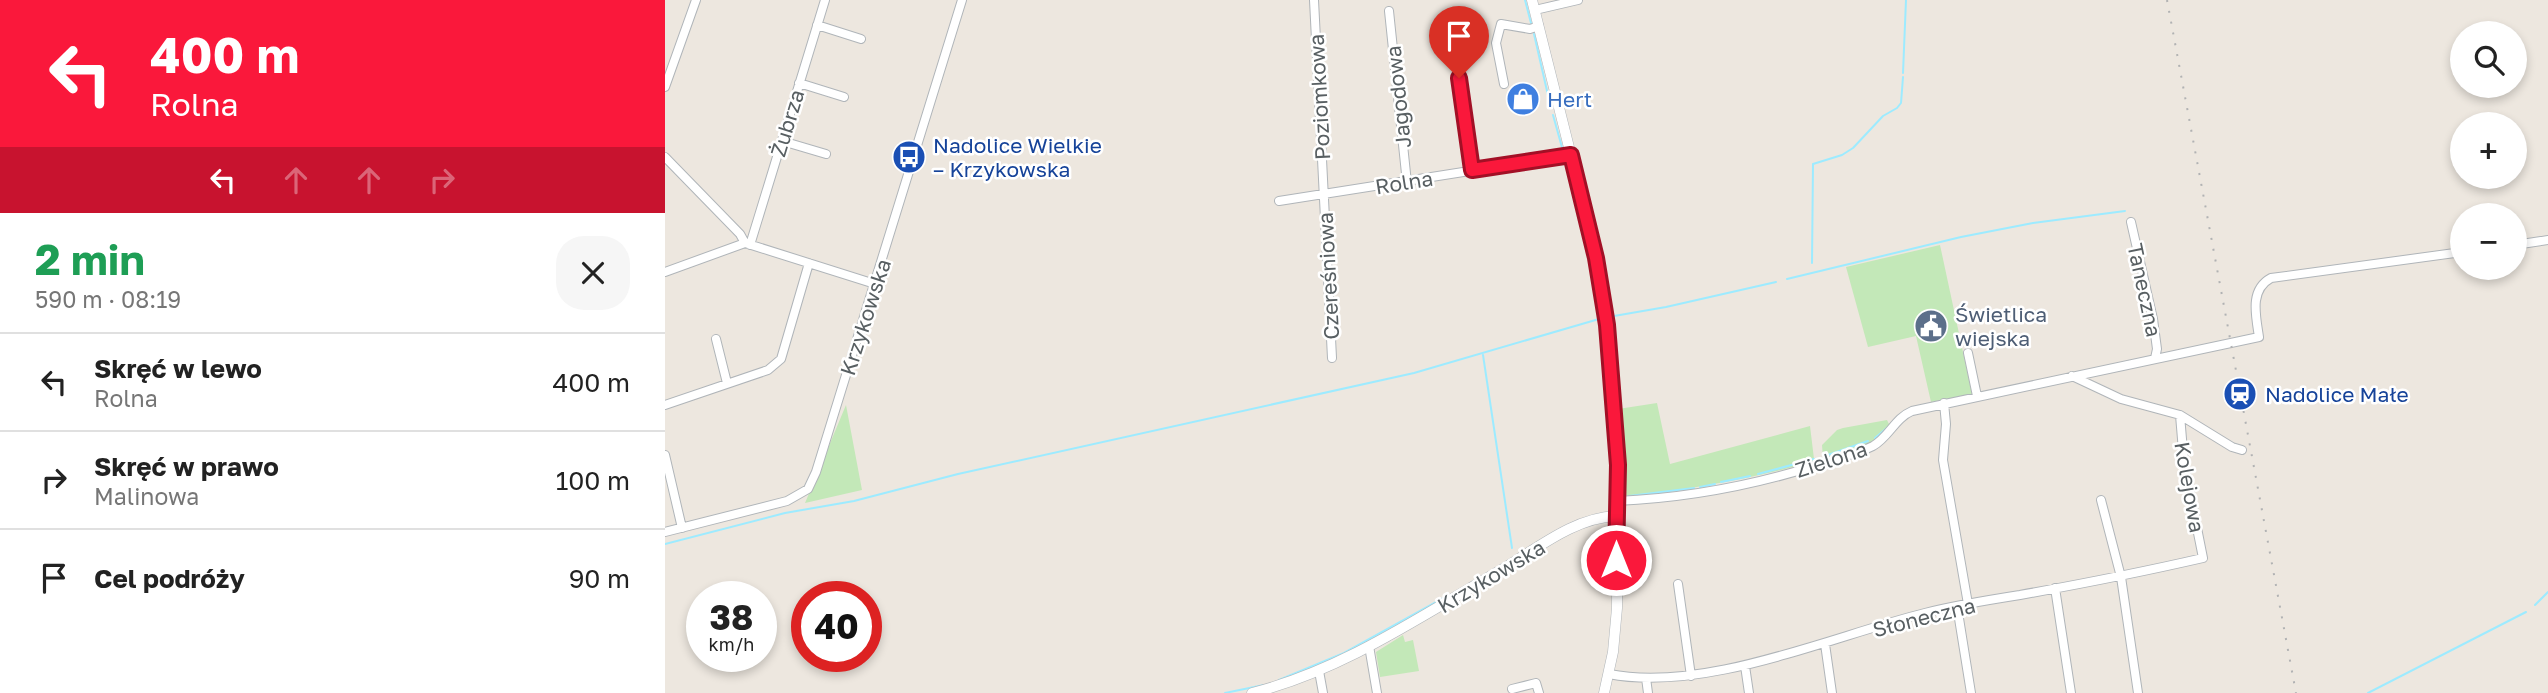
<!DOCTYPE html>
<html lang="pl">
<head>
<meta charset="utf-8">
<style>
	:root { --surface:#fff; --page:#f6f6f6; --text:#222; --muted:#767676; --line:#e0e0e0 }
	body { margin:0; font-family:"Golos Text",sans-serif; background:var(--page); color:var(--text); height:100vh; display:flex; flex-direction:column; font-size:26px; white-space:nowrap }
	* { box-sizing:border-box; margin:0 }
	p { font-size:23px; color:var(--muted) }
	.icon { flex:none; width:38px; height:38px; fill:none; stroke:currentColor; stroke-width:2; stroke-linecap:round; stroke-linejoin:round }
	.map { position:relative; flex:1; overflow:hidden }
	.panel { display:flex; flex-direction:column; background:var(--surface); width:665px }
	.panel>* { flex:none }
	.hud { background:#fa183b; color:#fff; overflow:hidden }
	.fabs { position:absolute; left:1785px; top:21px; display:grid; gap:14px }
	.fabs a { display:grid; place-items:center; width:77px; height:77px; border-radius:50%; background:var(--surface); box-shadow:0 4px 10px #0003; font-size:35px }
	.speed { position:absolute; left:21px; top:581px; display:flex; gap:14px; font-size:35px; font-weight:700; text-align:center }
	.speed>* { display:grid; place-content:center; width:91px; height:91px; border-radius:50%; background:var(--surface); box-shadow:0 4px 10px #0003; line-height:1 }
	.speed small { font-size:18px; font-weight:400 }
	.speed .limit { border:10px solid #d22; background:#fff; color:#111 }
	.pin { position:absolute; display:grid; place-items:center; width:60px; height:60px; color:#fff; margin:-72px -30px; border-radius:50% 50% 50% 0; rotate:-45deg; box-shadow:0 0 7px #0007 }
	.pin .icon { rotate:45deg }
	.me { position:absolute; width:77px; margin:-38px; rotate:0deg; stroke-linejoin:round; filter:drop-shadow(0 0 5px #0008) }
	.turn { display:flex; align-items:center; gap:24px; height:147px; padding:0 35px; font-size:32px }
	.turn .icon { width:91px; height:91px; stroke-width:2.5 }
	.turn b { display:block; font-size:49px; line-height:60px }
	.lanes { display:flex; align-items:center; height:66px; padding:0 35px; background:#0003; justify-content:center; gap:35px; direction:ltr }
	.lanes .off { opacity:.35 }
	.round { display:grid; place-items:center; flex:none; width:74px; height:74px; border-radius:28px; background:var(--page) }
	.headline { display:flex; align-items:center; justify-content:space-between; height:119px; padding:0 35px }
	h1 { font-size:42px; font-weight:700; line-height:52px; color:#1e9e55 }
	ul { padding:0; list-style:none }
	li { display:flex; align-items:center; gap:21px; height:98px; padding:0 35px; border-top:2px solid var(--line) }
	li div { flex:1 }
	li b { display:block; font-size:26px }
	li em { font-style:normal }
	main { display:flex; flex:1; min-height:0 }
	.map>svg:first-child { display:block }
	.green { fill:#c3e8b8 }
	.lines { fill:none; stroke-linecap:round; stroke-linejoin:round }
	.stream { stroke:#9debff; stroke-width:2 }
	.minor-casing { stroke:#b0b5b9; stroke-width:10 }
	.tertiary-casing { stroke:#b0b5b9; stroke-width:11 }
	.minor { stroke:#fff; stroke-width:8 }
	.tertiary { stroke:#fff; stroke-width:10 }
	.rail { stroke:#b1b2b3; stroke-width:2; stroke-dasharray:2 9; stroke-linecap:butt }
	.route-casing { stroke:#a21026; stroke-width:18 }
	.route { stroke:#fa183b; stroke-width:12 }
	.labels { text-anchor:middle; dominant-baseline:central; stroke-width:5; stroke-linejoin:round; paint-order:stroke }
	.street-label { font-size:21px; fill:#585f62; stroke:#fff }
	.shop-label { font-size:21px; fill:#366cbe; stroke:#fff; text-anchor:start }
	.transit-label { font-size:21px; fill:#164399; stroke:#fff; text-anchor:start }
	.service-label { font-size:21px; fill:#4e5e75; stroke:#fff; text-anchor:start }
</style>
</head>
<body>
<main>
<section class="panel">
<div class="hud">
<div class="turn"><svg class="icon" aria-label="left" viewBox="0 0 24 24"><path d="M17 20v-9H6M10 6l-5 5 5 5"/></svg><div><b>400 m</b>Rolna</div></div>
<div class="lanes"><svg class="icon" aria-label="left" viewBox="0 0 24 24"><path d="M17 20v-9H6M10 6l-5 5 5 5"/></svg><svg class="icon off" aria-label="ahead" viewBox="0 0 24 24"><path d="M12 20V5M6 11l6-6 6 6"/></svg><svg class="icon off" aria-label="ahead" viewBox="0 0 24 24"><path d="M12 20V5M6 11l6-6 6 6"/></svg><svg class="icon off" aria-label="right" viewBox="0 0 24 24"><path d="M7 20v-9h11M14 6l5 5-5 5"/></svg></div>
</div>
<div class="headline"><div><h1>2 min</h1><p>590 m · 08:19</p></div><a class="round"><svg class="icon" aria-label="close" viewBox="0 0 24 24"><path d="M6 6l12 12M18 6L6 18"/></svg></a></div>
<ul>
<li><svg class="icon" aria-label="left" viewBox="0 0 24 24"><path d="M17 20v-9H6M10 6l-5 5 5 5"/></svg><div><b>Skręć w lewo</b><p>Rolna</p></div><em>400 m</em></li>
<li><svg class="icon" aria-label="right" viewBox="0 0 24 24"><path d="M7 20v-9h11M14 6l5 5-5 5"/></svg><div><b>Skręć w prawo</b><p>Malinowa</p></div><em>100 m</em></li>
<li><svg class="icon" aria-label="arrive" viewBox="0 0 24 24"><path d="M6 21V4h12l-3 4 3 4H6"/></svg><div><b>Cel podróży</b></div><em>90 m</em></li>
</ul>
</section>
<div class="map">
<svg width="1883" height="693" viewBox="0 0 1883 693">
	<rect width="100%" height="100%" fill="#ede7df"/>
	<path class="green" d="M1275,245L1307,394L1266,402L1251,336L1203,347L1181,267Z
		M992,403L1005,464L1145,426L1149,459L1147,462C1085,479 1030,488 966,497L956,493L953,409Z
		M181,405L197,490L140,503Z
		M1222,420L1225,426L1211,440L1200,445L1158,458L1157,445L1172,430L1178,428Z
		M738,635L740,642L748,640L754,671L715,677L711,652Z"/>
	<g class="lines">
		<path class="stream" d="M860,0L866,23
			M869,34L885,104
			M1238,73L1241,0
			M888,115L898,151
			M901,164L911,203
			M915,218L923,252
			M1147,263L1148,164L1177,155L1188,148L1218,116L1232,108L1236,103L1238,77
			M1122,279L1296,237L1368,223L1460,211
			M949,316L1001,307L1111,282
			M818,355L847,548
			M1210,438L1223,427
			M1160,456L1203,441
			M1093,474L1149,459
			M1056,482L1085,476
			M1035,487L1050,484
			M964,496L1029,488
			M0,544L120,513L189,501L293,474L749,373L934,319L926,269
			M1870,605L1883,592
			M614,680L679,653L784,595
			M560,693L599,685
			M1703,693L1861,612"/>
		<defs>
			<path id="minor" d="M649,0L667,358
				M870,10L913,0
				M724,11L742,183
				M152,25L196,39
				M788,30L807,170
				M134,83L179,97
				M839,84L831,43L836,24L865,29L874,26
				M0,87L31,0
				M117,141L161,154
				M0,157L75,234L80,243
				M614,201L906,155
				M1466,222L1488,319L1492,349L1490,358
				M85,245L160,0
				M1850,245L1883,240
				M0,272L80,243L210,284
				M51,339L62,383
				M1303,353L1312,396
				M1407,376L1456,399L1515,415L1567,447L1577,450
				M1279,403L1281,424L1278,460L1303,604
				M0,405L103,370L116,359L144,263
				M0,455L17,528
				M1436,500L1456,577L1473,693
				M952,501C1023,498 1095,484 1162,462C1177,457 1194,453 1208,446C1224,437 1230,418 1247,411L1594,337C1591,316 1584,290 1606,278L1797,252
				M0,532L122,501L143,489L151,472L297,0
				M1013,584L1026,676
				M1390,588L1406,693
				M1292,606L1306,693
				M1160,644L1167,693
				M704,646L712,693
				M1080,666L1084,693
				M654,671L658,693
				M944,674C1040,693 1167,636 1260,613C1291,605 1323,600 1355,595C1416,584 1477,572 1538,558L1519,463L1515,415
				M981,678L983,693
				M847,689L871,683L874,693"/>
			<path id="tertiary" d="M867,0L926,235L942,325L953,465L952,608L948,652L939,693
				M587,693C678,670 756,616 836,570C872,549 908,518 951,516"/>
		</defs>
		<use href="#minor" class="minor-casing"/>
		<use href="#tertiary" class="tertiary-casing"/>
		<use href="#minor" class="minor"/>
		<use href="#tertiary" class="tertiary"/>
		<path class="rail" d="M1502,0L1631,693"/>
	</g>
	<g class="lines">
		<defs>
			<path id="route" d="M794,78L807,170L906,155L931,258L942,325L953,465L951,560"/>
		</defs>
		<use href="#route" class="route-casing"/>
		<use href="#route" class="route"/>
	</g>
	<defs>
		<symbol id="shop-disc" viewBox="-11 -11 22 22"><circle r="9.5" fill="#3f7fe0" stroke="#fff"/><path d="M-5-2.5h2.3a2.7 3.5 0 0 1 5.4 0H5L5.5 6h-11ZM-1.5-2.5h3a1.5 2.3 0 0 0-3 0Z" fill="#fff"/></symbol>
		<symbol id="bus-disc" viewBox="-11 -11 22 22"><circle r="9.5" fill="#1a4fb4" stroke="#fff"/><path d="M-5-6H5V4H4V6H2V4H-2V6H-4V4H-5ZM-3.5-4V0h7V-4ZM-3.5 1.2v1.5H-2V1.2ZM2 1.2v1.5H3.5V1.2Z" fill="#fff"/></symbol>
		<symbol id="civic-disc" viewBox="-11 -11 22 22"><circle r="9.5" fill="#5c6f8a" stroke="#fff"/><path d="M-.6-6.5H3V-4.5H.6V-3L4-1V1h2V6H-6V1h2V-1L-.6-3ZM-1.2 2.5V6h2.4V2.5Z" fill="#fff"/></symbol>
		<symbol id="station-disc" viewBox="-11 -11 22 22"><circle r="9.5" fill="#1a4fb4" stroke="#fff"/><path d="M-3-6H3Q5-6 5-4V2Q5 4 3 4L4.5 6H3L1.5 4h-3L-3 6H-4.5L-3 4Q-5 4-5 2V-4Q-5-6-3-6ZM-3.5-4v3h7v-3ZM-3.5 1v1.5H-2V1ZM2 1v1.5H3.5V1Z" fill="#fff"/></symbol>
	</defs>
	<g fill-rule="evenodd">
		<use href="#shop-disc" x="839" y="80" width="38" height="38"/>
		<use href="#bus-disc" x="225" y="138" width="38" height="38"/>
		<use href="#civic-disc" x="1247" y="307" width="38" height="38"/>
		<use href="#station-disc" x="1556" y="375" width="38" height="38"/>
	</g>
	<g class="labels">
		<g class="street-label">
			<text transform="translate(654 97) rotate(-93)">Poziomkowa</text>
			<text transform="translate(733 97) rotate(-96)">Jagodowa</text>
			<text transform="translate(122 123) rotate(-73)">Żubrza</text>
			<text transform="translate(739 182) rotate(-9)">Rolna</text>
			<text transform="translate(663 276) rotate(-93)">Czereśniowa</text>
			<text transform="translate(1480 290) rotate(78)">Taneczna</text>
			<text transform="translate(200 317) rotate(-72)">Krzykowska</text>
			<text transform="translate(1166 459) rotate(-18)">Zielona</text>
			<text transform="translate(1525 487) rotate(80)">Kolejowa</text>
			<text transform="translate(826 576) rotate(-31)">Krzykowska</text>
			<text transform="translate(1259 617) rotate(-14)">Słoneczna</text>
		</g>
		<g class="shop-label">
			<text x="882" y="99">Hert</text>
		</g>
		<g class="transit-label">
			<text x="268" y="145">Nadolice Wielkie<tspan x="268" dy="24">– Krzykowska</tspan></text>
			<text x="1600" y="394">Nadolice Małe</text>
		</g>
		<g class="service-label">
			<text x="1290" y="314">Świetlica<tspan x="1290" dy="24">wiejska</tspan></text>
		</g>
	</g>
</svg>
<div class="fabs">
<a><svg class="icon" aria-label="search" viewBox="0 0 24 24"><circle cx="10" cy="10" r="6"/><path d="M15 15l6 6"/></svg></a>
<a>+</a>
<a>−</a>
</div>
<div class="speed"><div>38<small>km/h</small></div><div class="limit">40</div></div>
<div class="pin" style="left:794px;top:78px;background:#d93025"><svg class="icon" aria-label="arrive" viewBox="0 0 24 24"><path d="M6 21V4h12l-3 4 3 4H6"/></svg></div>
<svg class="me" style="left:951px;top:560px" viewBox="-20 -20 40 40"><circle r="17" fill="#fa183b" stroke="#fff" stroke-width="3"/><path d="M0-11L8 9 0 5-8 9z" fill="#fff"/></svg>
</div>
</main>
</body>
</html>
